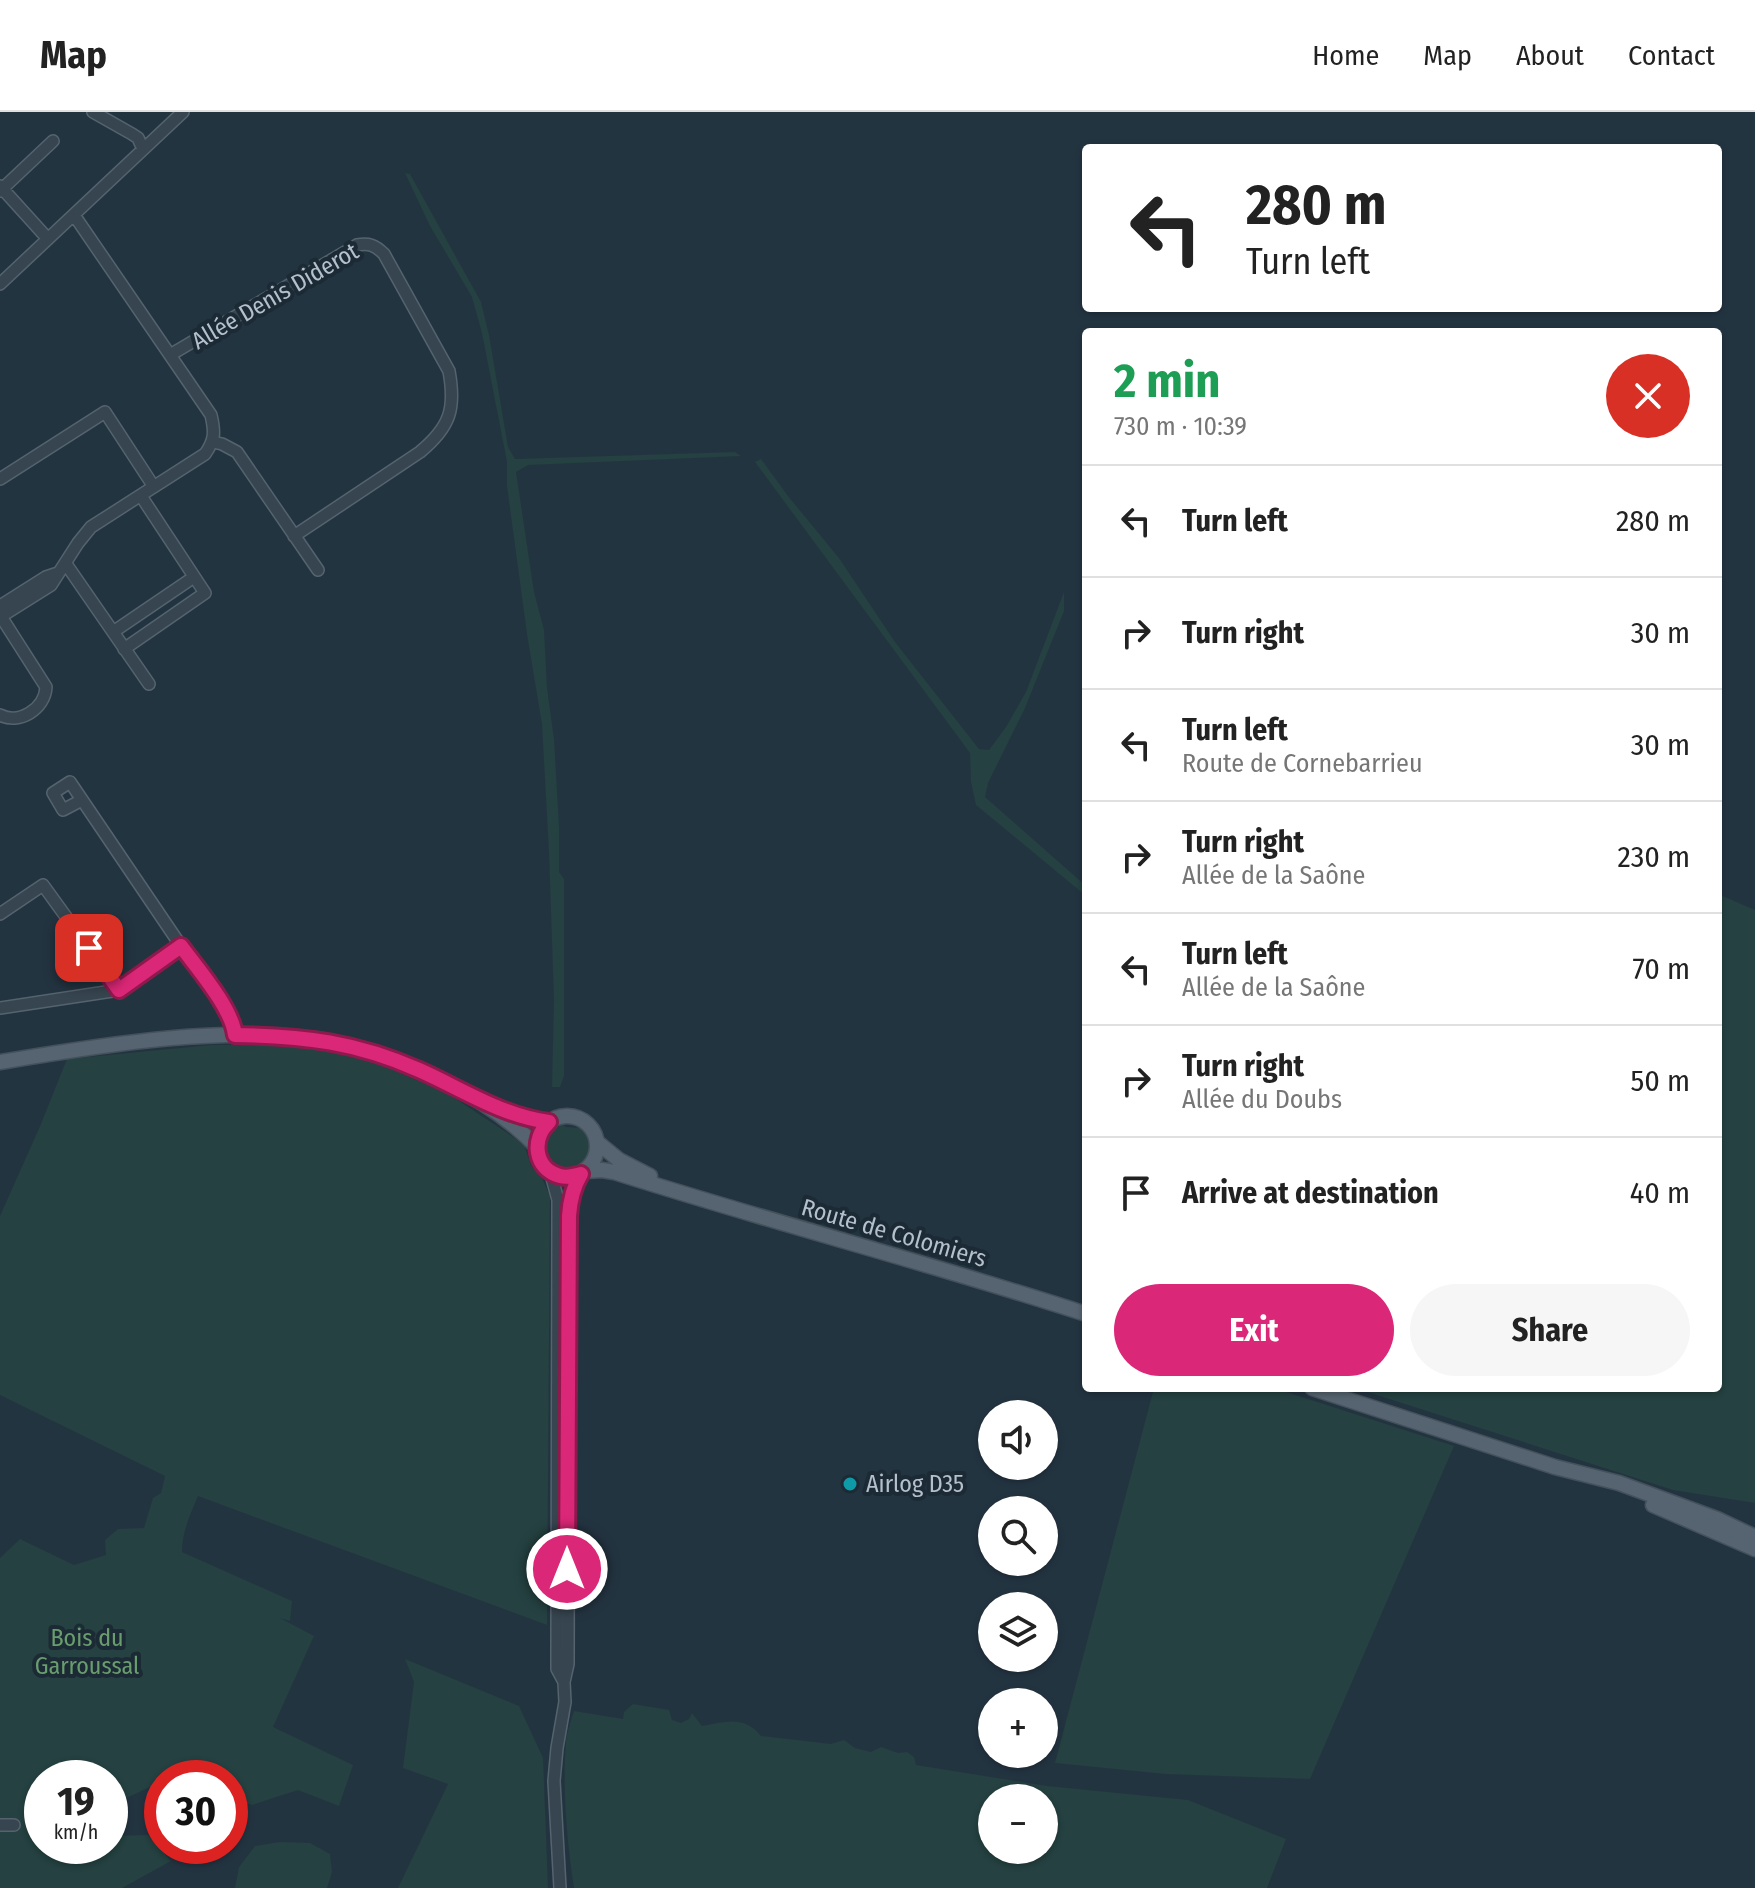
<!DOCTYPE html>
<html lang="en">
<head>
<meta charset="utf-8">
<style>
	:root { --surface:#fff; --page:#f6f6f6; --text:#222; --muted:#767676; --line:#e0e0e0; --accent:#db2777 }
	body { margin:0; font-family:"Fira Sans Condensed",sans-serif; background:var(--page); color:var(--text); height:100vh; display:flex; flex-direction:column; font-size:30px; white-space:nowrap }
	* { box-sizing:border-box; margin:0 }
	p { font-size:26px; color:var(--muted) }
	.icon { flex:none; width:44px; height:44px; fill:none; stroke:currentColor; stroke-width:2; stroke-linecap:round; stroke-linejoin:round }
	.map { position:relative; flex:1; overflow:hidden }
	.drawer { position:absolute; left:1082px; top:216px; width:640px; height:1064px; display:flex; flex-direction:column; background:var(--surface); border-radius:8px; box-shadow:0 2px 6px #0004 }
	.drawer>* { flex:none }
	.guide { position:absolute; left:1082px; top:32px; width:640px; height:168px; border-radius:8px; box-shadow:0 2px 6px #0004; background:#fff; color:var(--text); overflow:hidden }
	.controls { position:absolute; left:978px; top:1288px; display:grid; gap:16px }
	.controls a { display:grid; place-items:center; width:80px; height:80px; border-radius:50%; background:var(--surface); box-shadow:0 2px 6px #0004; font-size:40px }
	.speed { position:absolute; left:24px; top:1648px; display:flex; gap:16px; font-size:40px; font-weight:700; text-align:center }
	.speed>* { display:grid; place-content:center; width:104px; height:104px; border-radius:50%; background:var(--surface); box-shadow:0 2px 6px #0004; line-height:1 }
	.speed small { font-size:20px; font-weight:400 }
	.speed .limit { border:12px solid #d22; background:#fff; color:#111 }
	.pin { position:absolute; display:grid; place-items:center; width:68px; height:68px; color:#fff; margin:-34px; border-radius:16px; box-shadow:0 4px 12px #0006 }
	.me { position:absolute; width:88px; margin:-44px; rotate:0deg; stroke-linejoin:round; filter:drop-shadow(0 0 6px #0008) }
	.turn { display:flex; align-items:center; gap:28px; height:168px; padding:0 32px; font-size:36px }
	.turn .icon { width:104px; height:104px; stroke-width:2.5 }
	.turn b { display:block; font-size:56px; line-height:68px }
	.round { display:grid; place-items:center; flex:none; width:84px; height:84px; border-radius:42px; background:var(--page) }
	.head { display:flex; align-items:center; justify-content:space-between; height:136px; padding:0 32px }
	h1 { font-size:48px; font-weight:700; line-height:60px; color:#1e9e55 }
	.action { display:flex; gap:16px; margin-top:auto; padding:16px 32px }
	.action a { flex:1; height:92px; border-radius:48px; background:var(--accent); color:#fff; font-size:32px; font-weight:700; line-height:92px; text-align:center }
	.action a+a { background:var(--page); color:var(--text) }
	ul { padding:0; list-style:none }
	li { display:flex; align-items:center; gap:24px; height:112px; padding:0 32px; border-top:2px solid var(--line) }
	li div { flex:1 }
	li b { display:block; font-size:30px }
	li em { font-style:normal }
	header { display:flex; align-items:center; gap:48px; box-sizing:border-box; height:112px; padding:0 40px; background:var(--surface); border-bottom:2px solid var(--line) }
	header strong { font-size:38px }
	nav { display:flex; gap:44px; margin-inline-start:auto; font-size:28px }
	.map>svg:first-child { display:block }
	.green { fill:#254141; fill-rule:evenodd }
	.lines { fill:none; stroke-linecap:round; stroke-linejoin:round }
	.minor-casing { stroke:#55636e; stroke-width:14 }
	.major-casing { stroke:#44515c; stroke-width:17 }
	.minor { stroke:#374550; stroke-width:11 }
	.major { stroke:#556470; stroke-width:14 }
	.route-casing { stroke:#8e194d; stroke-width:20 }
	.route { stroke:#db2777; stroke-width:14 }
	.culture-dot { fill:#0f9aa8; stroke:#1c2a35; stroke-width:3 }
	.labels { text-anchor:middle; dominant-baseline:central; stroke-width:8; stroke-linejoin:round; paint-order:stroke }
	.street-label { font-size:24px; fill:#b4c0cb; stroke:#1c2a35 }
	.poi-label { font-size:24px; fill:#b4c0cb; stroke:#1c2a35; text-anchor:start }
	.park-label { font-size:24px; fill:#699d6e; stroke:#1c2a35 }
</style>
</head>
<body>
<header>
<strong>Map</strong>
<nav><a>Home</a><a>Map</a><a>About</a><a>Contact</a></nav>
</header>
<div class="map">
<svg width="1755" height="1776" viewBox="0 0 1755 1776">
	<rect width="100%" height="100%" fill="#233441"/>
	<path class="green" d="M405,61L410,62L481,190L489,223L508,335L515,347L735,340L741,344L528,353L516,360L534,480L544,518L547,576L554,627L559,714V760L564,767V964L560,975H552L554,888L549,740L542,612L527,522L507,374V350L482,221L472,185L430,114Z
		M761,347L788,384L839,446L895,530L979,637L989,638L1006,615L1026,580L1064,480V499L1025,596L988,671L985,685L1086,774V784L976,693L971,670L970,641L755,350Z
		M1718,782L1755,798V1391L1673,1378L1355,1276H1718Z
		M270,932L319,936L384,954L447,981L524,1032L531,1054L542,1066L550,1084L547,1513L198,1384C190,1403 182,1420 182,1440L292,1489L290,1509L280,1506L314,1524L273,1615L353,1653L339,1694L298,1678L252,1693L230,1685V1666H178L173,1664L162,1666V1669L110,1694V1666H42V1734H110V1724L148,1723L171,1749L122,1776H0V1446L20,1427L74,1453L106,1443L105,1428L118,1417L144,1416L153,1386L161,1381L165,1364L0,1283V1104L41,1012L67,947L211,933Z
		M562,1012L566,1015L581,1016C614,1050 550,1076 545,1037C544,1024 551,1017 562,1012Z
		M1154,1276H1274L1454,1334L1310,1667L1165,1662L1055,1651Z
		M405,1547L519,1594L543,1646L548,1776H398L448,1672L403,1656L414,1570Z
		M633,1592L669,1598L672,1608L681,1611L689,1607L692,1601L702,1614C725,1610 744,1603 761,1624L831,1632L844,1628L855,1636L871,1640L881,1635L898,1641L907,1640L914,1645L916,1653L1047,1674L1188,1688L1286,1727L1267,1776H574C567,1730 562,1676 566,1630C567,1619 571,1609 574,1599L623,1607L624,1600ZM992,1686H1044V1738H992Z
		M280,1730L310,1731L330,1742L332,1760L327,1776H235L239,1755L255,1734Z"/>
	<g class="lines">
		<defs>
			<path id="minor" d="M93,0L132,22L138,26L143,37
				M0,74L48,127
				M0,79L53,29
				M0,172L183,0
				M170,243L357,133C369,131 375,133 384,142L449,259C456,297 450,315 420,340L294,424
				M213,330L222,332L237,340L318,458
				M0,367L105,300L154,375
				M66,452L149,572
				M0,494L46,465L58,461
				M0,503L46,575C45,597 19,613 0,603
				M0,505L51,473L78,431L91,415L205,342C215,328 215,320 211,303L74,103
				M113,520L194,465
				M124,537L205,481L141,384
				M82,688L63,698L53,681L70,670L181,834
				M0,802L43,773L119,878
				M0,896L119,878L181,834C197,856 232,896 235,923
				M550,1059L558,1088L557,1537V1557L564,1570
				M0,1713H14
				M560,1776L554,1669L557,1636L565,1590L564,1570L568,1552L569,1104C570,1089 573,1075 581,1062"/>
			<path id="major" d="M0,950C102,933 232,911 333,930C372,937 407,952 442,969C476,985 511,1008 537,1035
				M496,994L523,1005L549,1010
				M537 1034a30 30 0 1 1 60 0a30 30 0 1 1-60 0Z
				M597,1030L619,1048L650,1064
				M586,1059L602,1058L614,1060C770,1110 930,1151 1086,1202
				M1312,1276L1555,1355L1619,1371L1717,1407L1755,1425
				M1653,1393L1755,1437"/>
		</defs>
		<use href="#minor" class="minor-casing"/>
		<use href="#major" class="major-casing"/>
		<use href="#minor" class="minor"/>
		<use href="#major" class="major"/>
	</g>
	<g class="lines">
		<defs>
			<path id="route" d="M89,836L119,878L181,834C197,856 232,896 235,923C304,924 356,930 419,958C462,977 502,1004 549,1010C531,1027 534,1057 560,1064C567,1066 574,1064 581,1062C573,1075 570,1089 569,1104L567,1457"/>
		</defs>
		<use href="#route" class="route-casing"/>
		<use href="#route" class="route"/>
	</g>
	<circle class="culture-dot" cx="850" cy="1372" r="8"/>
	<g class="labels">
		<g class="street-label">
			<text transform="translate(275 184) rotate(-30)">Allée Denis Diderot</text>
			<text transform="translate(894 1121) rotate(16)">Route de Colomiers</text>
		</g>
		<g class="poi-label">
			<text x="866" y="1372">Airlog D35</text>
		</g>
		<g class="park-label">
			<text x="87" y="1526">Bois du<tspan x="87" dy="28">Garroussal</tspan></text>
		</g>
	</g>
</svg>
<div class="controls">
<a><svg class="icon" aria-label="sound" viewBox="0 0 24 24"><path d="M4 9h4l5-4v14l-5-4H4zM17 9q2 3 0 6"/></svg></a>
<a><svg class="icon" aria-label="search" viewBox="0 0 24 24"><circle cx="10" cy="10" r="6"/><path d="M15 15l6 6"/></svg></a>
<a><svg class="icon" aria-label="layers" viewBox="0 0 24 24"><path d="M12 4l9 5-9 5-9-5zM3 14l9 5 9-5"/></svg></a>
<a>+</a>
<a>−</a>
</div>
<div class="speed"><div>19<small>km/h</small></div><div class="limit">30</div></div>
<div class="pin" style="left:89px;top:836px;background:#d93025"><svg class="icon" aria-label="arrive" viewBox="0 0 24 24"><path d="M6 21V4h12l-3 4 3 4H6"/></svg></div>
<svg class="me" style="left:567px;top:1457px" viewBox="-20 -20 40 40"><circle r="17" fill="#db2777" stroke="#fff" stroke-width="3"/><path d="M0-11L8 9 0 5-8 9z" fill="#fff"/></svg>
<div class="guide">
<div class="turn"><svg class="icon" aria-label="left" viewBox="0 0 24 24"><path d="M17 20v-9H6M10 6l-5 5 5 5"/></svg><div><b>280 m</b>Turn left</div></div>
</div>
<section class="drawer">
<div class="head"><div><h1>2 min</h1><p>730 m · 10:39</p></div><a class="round" style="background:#d93025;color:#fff"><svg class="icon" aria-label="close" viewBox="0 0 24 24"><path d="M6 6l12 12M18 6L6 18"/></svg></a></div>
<ul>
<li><svg class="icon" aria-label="left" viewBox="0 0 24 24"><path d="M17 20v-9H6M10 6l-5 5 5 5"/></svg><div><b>Turn left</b></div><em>280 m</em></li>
<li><svg class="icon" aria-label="right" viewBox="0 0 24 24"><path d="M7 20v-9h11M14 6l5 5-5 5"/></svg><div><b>Turn right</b></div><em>30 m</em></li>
<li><svg class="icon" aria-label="left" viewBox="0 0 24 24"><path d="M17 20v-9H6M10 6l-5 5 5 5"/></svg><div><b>Turn left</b><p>Route de Cornebarrieu</p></div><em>30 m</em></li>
<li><svg class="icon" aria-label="right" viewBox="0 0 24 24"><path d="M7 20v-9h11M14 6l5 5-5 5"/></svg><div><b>Turn right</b><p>Allée de la Saône</p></div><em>230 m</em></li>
<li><svg class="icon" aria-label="left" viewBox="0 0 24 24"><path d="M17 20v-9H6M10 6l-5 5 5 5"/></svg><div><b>Turn left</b><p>Allée de la Saône</p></div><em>70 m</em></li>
<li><svg class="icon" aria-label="right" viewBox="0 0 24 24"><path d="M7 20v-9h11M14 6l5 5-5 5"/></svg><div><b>Turn right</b><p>Allée du Doubs</p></div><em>50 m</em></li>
<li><svg class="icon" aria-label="arrive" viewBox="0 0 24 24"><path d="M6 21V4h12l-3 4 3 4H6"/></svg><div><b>Arrive at destination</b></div><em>40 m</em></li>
</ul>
<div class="action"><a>Exit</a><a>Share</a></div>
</section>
</div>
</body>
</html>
